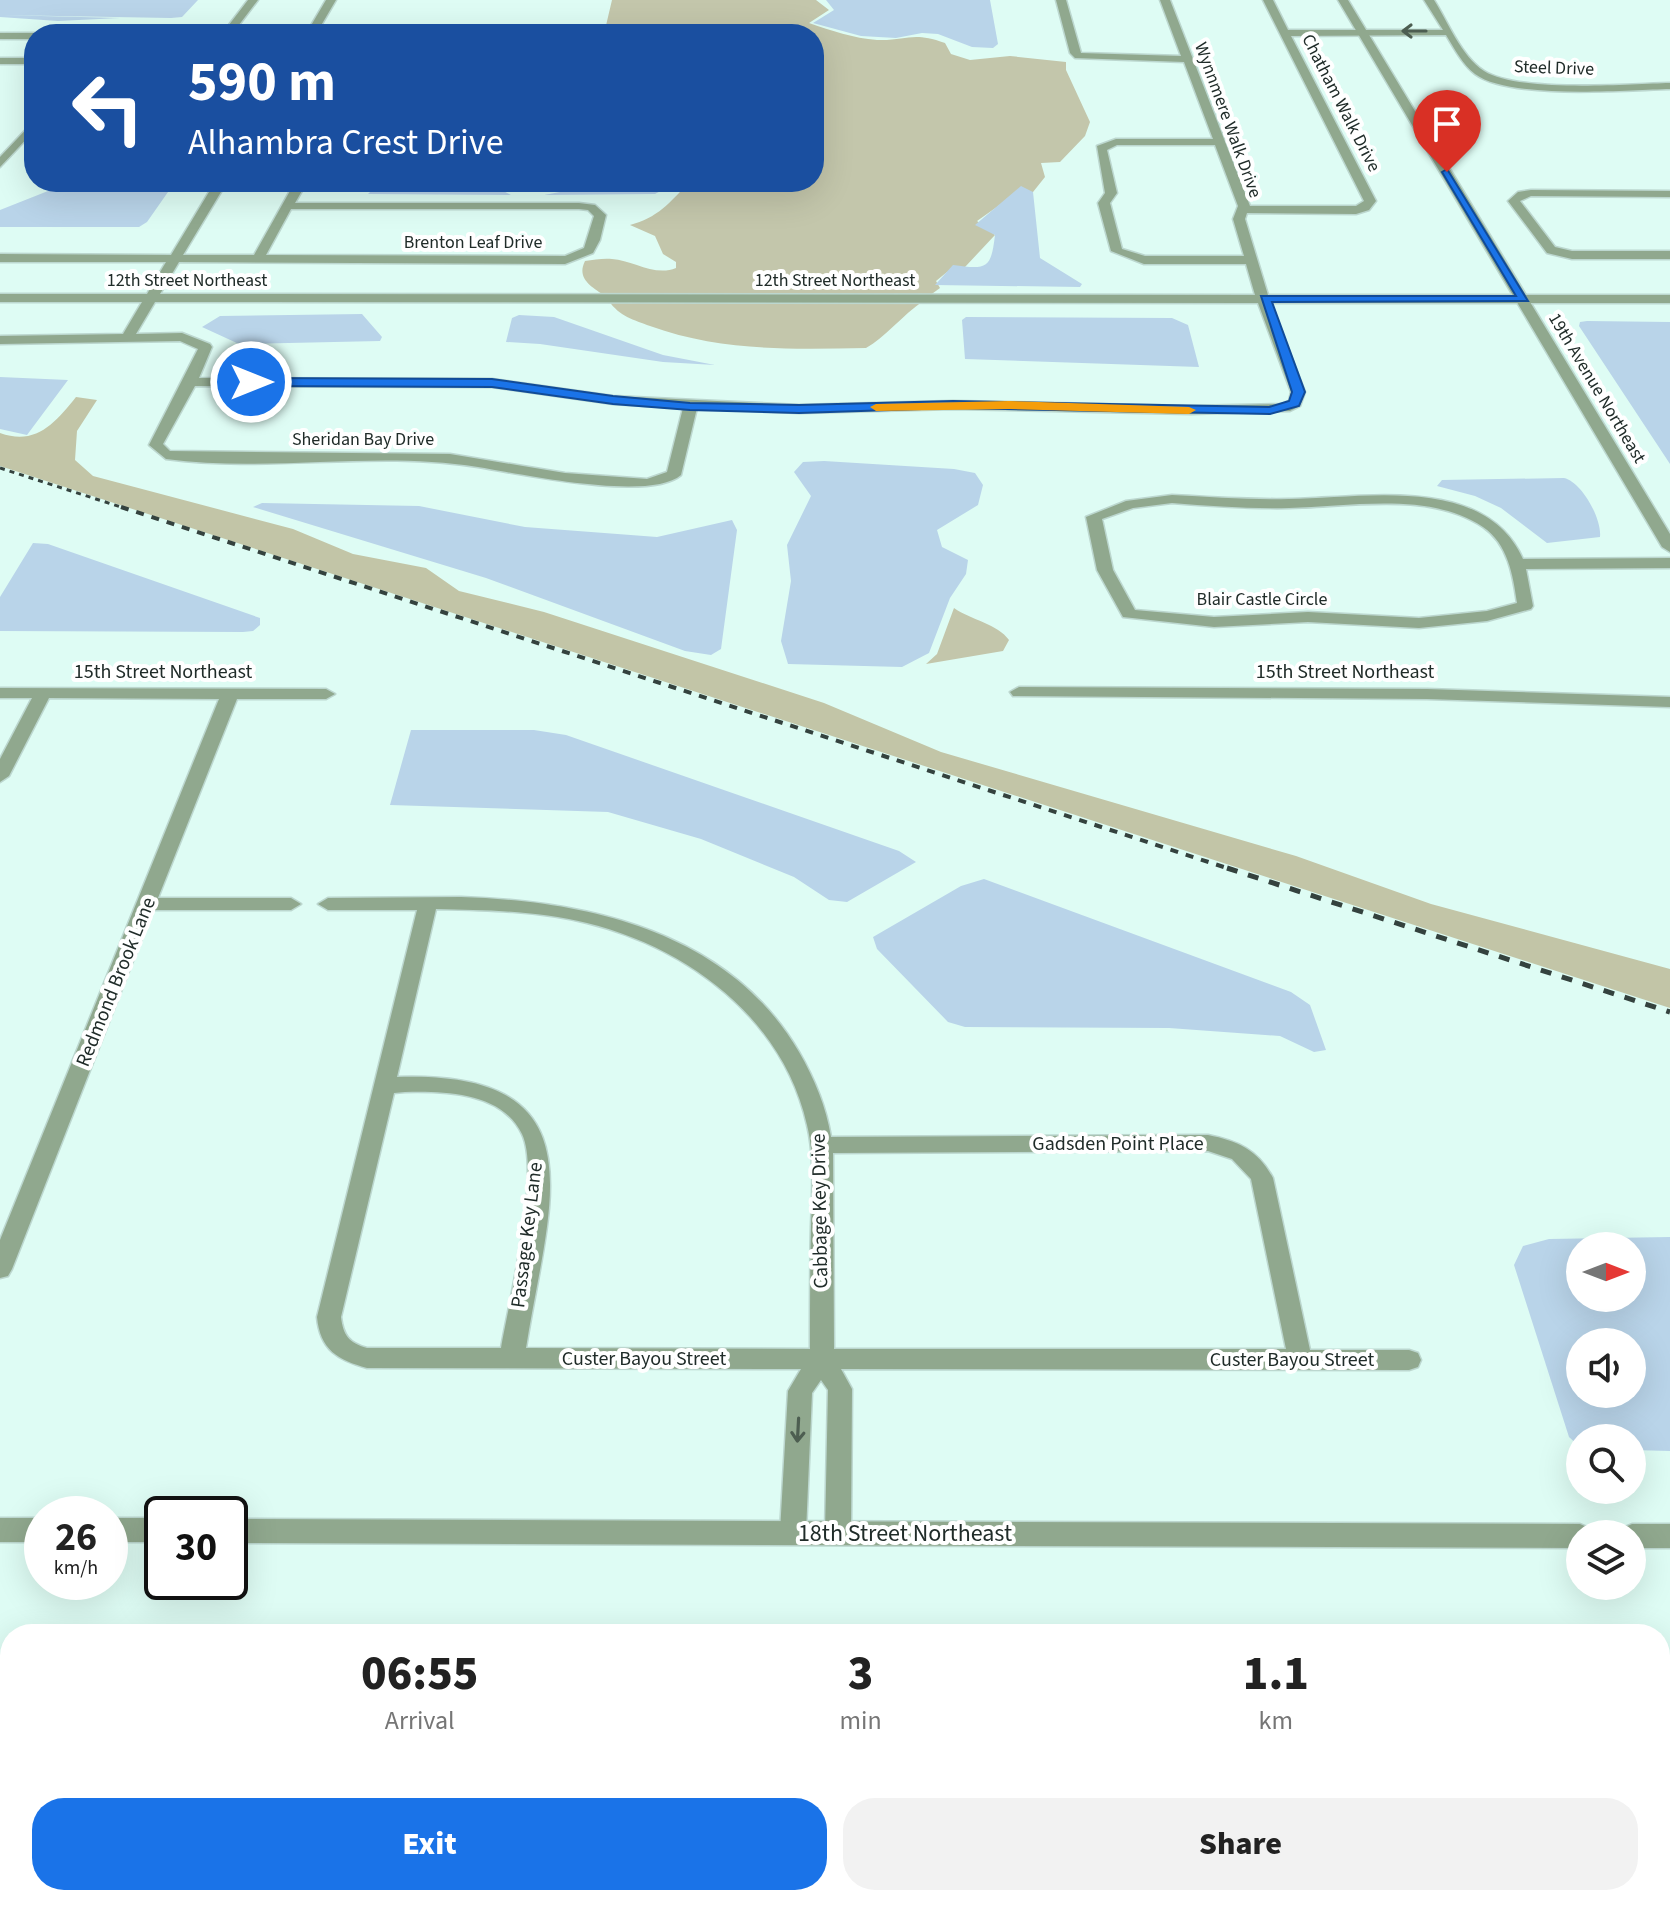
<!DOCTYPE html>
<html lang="en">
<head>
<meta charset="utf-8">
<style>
	:root { --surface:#fff; --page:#f2f2f2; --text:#222; --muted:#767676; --accent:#1a73e8 }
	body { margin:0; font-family:"Source Sans 3",sans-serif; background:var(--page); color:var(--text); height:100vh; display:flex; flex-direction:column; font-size:30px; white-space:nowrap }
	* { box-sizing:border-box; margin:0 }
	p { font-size:26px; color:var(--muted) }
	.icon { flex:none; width:44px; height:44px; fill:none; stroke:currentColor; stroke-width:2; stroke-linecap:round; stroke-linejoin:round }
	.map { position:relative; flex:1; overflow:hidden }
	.side { position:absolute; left:0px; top:1624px; width:1670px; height:282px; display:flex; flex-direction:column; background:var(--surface); border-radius:32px 32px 0 0; box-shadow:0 8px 32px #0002 }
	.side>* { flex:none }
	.guide { position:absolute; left:24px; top:24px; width:800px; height:168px; border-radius:32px; box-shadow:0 8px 32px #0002; background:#1a4fa0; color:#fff; overflow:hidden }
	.needle { width:52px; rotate:90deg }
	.buttons { position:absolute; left:1566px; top:1232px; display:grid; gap:16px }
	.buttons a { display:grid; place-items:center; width:80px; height:80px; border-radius:50%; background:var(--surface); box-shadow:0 8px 32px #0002; font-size:40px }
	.speed { position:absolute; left:24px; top:1496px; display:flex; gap:16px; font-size:40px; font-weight:700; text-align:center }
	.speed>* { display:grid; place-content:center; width:104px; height:104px; border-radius:50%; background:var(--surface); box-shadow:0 8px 32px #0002; line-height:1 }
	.speed small { font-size:20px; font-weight:400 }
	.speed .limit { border:4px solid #111; border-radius:12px; background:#fff; color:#111 }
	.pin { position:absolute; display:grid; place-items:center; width:68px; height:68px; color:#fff; margin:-82px -34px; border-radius:50% 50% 50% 0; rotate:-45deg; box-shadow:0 0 8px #0007 }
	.pin .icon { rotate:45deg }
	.me { position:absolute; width:88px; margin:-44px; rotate:90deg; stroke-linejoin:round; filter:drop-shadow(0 0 6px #0008) }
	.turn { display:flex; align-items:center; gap:28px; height:168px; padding:0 32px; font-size:36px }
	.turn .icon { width:104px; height:104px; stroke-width:2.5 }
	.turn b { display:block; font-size:56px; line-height:68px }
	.eta { display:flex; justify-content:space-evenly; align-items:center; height:136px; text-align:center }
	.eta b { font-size:48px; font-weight:800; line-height:56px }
	.button { display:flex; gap:16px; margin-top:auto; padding:16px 32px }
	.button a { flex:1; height:92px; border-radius:32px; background:var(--accent); color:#fff; font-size:32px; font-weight:800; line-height:92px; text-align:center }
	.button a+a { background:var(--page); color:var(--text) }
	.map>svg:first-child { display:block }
	.green { fill:#c3c6ab }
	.forest { fill:#c2c5a7 }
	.water { fill:#b9d4e9; fill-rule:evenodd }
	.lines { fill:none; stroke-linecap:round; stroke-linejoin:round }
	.minor-casing { stroke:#bcd7cf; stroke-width:3 }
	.tertiary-casing { stroke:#bcd7cf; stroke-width:3 }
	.minor { fill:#90a88e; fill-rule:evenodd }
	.tertiary { fill:#90a88e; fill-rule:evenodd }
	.rail-far2 { stroke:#34423e; stroke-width:3; stroke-dasharray:5 5; stroke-linecap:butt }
	.rail-far1 { stroke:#34423e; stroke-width:4; stroke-dasharray:8 8; stroke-linecap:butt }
	.rail { stroke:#34423e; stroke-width:5; stroke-dasharray:11 11; stroke-linecap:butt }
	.oneway { stroke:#4d5e51 }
	.route { fill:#1a73e8; stroke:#114b97; stroke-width:2 }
	.slow { fill:#f59e0b }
	.labels { text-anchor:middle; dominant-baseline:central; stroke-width:8; stroke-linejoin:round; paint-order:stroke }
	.far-street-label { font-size:18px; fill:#202c29; stroke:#fff }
	.street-label { font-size:20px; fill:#202c29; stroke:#fff }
	.near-street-label { font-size:24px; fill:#202c29; stroke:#fff }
</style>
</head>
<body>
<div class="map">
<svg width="1670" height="1905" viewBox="0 0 1670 1905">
	<rect width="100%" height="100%" fill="#defcf4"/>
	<path class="green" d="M612,0H816L829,10L809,23C832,31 853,38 877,40C908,41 911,31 945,43L951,54L970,60L1010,56L1066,62V70L1090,122L1085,136L1060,162L1041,163L1045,177L1033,192L1011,197L977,221L995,235L965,267L947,272L936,281L940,288L929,296H605C592,287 576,279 585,261C594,260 603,258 612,259C632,260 655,277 676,268V262L663,254L655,236L630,225C657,218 670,203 689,182H814V34H604Z
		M609,301H923C903,315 884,338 866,348C791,349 722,352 650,326C634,320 619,316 609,301Z
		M954,608C971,620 998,624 1009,640L1003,651L926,664L937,654Z"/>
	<path class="forest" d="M76,397L97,400L77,431L75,460L93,476L293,529L353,554L426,568L459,591L544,612L824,703L941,752L1296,856L1431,904L1670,969V1008L0,466V433C36,446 55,423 76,397Z"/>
	<path class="water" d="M0,0H198L182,17L171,18L1,15L120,18L58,21L0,17Z
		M826,0H990L998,44L993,48L972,47L938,34L922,33L896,38L861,36L813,23L834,10Z
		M55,182H175L147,222L139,227H0V210L48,191Z
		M574,182H661L668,187L655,194L544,195L560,192Z
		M494,186L511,195L368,194L374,188L452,190Z
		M1021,186L1033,192L1040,258L1082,284L1080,287L935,285L953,265C988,270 991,268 995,235L975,225Z
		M362,314L382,337L380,341L239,344L202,327L220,316Z
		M519,315L554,317L663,355L715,365L663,362L540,344L506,342L512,318Z
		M966,317L1172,318L1188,325L1199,367L965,359L962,320Z
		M1587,321L1670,322V464L1579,326L1580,322Z
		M0,377L68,380L27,435L0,429Z
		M824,461L954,469L975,473L983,485L978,505L937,530L942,547L968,560L966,574L950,598L929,653L902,667L788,664L781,641L791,581L787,545L811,496L794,472L803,462Z
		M1564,478C1582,482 1602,519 1600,537L1547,543L1501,508L1475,496L1437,486L1442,480Z
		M262,503L419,506L525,527L657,537L732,520L737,530L721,649L711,655L685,651L486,578L253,507Z
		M33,543L48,544L260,618V625L253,631L243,632L0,631V597Z
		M411,730H534L566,735L899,851L916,862L847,902L829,900L794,877L701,839L608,812L390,805Z
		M984,879L1291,992L1310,1005L1326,1050L1314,1052L1280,1036L1169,1028L965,1027L948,1022L877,949L873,937L961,886Z
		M1670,1237V1451L1632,1450V1438H1580V1447L1569,1437L1514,1265L1523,1246L1549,1239ZM1580,1246H1632V1298H1580ZM1580,1342H1632V1394H1580Z
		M840,1896H1019L1035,1905H839Z"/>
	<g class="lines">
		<defs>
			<path id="minor" d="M248,0H258L232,34H222Z
				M326,0H336L316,34H306Z
				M1056,0H1066L1081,53L1181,56L1160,0H1170L1250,206H1356L1364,201L1263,0H1273L1288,30H1443L1424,0H1434C1448,22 1461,56 1484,71C1519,93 1627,84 1670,83V89C1626,90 1510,100 1475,74C1463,65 1454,48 1446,35L1291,36L1376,201L1369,210L1356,214L1247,213L1245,219L1268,295H1670V303H1270L1305,392L1300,406L1290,411L1191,414L953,409L799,413L697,408L681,475C650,502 520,474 478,467C375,450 269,473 166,459L149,445L198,349L180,341L0,344V336L123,334L142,302H0V294H147L166,262H0V254L171,255L215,182H227L183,255H254L295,182H307L295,203H579L595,205L606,215L600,240L593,253L565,264L179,262L160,294L1255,295L1246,264H1144L1111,251L1098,203L1105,193L1097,146L1116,139H1213L1184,62L1075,58L1070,53ZM1117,145H1215L1238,206L1233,219L1244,256H1145L1122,249L1110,203L1117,193L1107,150ZM291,209H579L588,210L594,216L584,248L565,256L266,255ZM155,302L1258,303L1291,392L1289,401L1282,404L1191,406L953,401L799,405L613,396L492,379L199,378L212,347L210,344L182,333L136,334ZM195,386L492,387L613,404L683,408L667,472L647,479L565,473L450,454L170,451L163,444Z
				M0,33H34L37,34H34V39H0Z
				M0,58H34V64H0Z
				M34,121V131L0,167V157Z
				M1531,190L1670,191V197L1531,196L1520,201L1555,247L1572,251H1670V259H1572L1547,253L1508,201L1518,192Z
				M1172,495C1211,497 1250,500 1289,499C1363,498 1485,474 1523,559L1670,558V568L1526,569L1533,606L1531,609L1487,621L1419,628L1308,622L1214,627L1123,617L1097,570L1086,517L1126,501ZM1172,503C1211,506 1250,509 1289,508C1349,507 1430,491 1483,527C1508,544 1513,575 1517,603L1487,611L1419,618L1308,612L1214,617L1135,610L1113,570L1102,519L1133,508Z
				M1019,687L1427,689L1670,697V707L1427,699L1013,696L1010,692Z
				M0,688L326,689L335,694L326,699H237L158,898H291L301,904L291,910H153L12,1269L8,1276L0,1278V1240L219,699L49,698L9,776L0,782V759L32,698H0Z
				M461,897C589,901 729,932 799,1052C814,1078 826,1106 831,1137L1208,1135C1238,1141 1258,1150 1273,1178L1310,1350H1409L1418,1353L1421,1360L1418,1367L1409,1370L841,1369L852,1389L851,1532L847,1540L838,1544L829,1540L825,1532L828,1390L821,1380L812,1393L806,1532L802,1540L793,1544L784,1540L780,1532L788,1391L801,1369L367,1368C338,1360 320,1350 317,1317L417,910H328L318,904L328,898ZM436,909C487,910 538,911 587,923C689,948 783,1019 807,1125C815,1158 812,1194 811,1227C810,1268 810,1308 810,1349L526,1348C548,1206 605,1070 397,1077ZM405,1092C444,1091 502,1092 522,1134C541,1174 509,1301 501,1348H367C349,1343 343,1335 341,1317L394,1093ZM1208,1151L1232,1159L1251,1179L1286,1349H834L833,1153Z
				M10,1871V1896H21L0,1905V1875Z
				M625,1896H655V1905H625Z
				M1265,1896H1297L1300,1905H1268Z"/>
			<path id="tertiary" d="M1338,0H1348L1670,534V552L1662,547Z
				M0,1518H42V1542H0Z
				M110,1518H162V1542H110Z
				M230,1519L1580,1524L1589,1528L1592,1534H1580V1548L230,1543Z
				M1632,1524H1670V1548H1632V1534H1620L1623,1528Z"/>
		</defs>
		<use href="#minor" class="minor-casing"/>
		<use href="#tertiary" class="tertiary-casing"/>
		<use href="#minor" class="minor"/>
		<use href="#tertiary" class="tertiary"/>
		<path class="rail-far2" d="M0,468L127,509"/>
		<path class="rail-far1" d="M121,507L1233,870"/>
		<path class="rail" d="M1227,868L1670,1012"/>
	</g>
	<defs><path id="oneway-shaft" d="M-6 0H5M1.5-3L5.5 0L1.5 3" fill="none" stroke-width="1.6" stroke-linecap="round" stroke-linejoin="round" transform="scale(2)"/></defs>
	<g class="oneway">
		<use href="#oneway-shaft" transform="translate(1414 31) rotate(180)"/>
		<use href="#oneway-shaft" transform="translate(798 1430) rotate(93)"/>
	</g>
	<path class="route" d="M1447,169L1528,301L1272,302L1305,392L1299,406L1270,414L953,408L799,413L690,410L613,404L492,387L251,386L245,382L251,378L492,379L613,396L690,403L799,405L953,401L1269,407L1289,401L1292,392L1261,296H1516L1442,172Z"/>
	<path class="slow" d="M1009,401L1189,407L1196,410L1189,414L1009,409L876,411L870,407L876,404Z"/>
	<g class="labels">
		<g class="far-street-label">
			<text transform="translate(1554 68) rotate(2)">Steel Drive</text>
			<text transform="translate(1341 103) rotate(63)">Chatham Walk Drive</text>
			<text transform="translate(1228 120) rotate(70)">Wynnmere Walk Drive</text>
			<text x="473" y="242">Brenton Leaf Drive</text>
			<text x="187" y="280">12th Street Northeast</text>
			<text x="835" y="280">12th Street Northeast</text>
			<text transform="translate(1597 388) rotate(59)">19th Avenue Northeast</text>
			<text x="363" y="439">Sheridan Bay Drive</text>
			<text x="1262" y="599">Blair Castle Circle</text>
		</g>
		<g class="street-label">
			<text x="163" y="672">15th Street Northeast</text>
			<text x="1345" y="672">15th Street Northeast</text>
			<text transform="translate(116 982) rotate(-68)">Redmond Brook Lane</text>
			<text x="1118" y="1144">Gadsden Point Place</text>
			<text transform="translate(820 1211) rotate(-91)">Cabbage Key Drive</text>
			<text transform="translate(527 1235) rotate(-83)">Passage Key Lane</text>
			<text x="644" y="1359">Custer Bayou Street</text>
			<text x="1292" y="1360">Custer Bayou Street</text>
		</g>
		<g class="near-street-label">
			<text x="905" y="1533">18th Street Northeast</text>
		</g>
	</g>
</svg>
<div class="buttons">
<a><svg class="needle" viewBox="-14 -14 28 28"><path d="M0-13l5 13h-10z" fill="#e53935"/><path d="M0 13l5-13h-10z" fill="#767676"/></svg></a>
<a><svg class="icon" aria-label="sound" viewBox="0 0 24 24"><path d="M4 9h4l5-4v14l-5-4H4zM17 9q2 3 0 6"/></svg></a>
<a><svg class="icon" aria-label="search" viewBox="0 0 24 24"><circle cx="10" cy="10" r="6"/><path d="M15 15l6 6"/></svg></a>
<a><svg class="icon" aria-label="layers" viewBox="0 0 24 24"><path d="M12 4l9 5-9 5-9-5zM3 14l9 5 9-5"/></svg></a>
</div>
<div class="speed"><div>26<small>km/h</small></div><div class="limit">30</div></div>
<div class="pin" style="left:1447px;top:172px;background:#d93025"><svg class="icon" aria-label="arrive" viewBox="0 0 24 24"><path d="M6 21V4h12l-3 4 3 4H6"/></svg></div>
<svg class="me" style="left:251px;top:382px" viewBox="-20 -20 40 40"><circle r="17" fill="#1a73e8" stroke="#fff" stroke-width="3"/><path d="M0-11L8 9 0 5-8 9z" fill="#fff"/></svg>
<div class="guide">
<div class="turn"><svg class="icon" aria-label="left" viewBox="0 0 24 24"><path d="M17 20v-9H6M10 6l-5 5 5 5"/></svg><div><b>590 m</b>Alhambra Crest Drive</div></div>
</div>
<section class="side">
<div class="eta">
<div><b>06:55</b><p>Arrival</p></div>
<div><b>3</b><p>min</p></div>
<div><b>1.1</b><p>km</p></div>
</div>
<div class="button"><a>Exit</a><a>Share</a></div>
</section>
</div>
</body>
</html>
